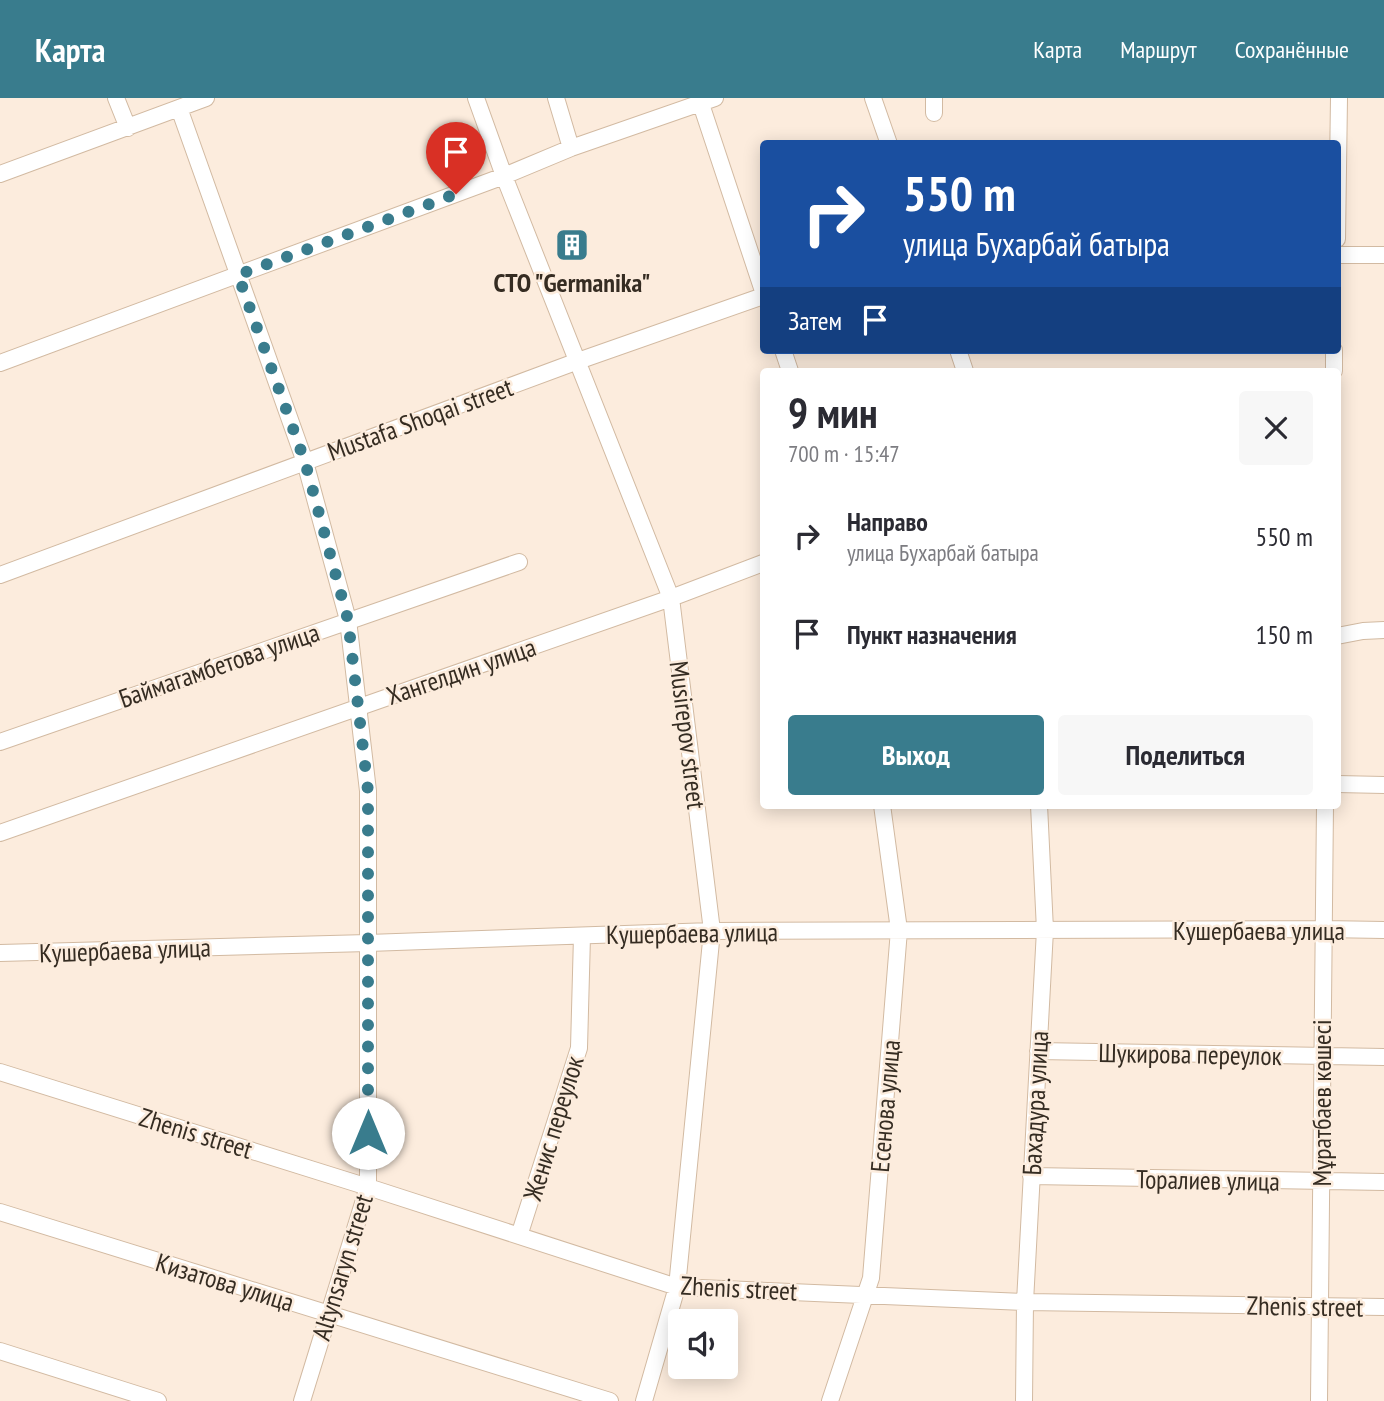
<!DOCTYPE html>
<html lang="ru">
<head>
<meta charset="utf-8">
<style>
	:root { --surface:#fff; --page:#f7f7f7; --text:#2b2b33; --muted:#7c7c81; --accent:#397c8d }
	body { margin:0; font-family:"PT Sans Narrow",sans-serif; background:var(--page); color:var(--text); height:100vh; display:flex; flex-direction:column; font-size:26px; white-space:nowrap }
	* { box-sizing:border-box; margin:0 }
	p { font-size:23px; color:var(--muted) }
	.icon { flex:none; width:38px; height:38px; fill:none; stroke:currentColor; stroke-width:2; stroke-linecap:round; stroke-linejoin:round }
	.map { position:relative; flex:1; overflow:hidden }
	.side { position:absolute; left:760px; top:270px; width:581px; height:441px; display:flex; flex-direction:column; background:var(--surface); border-radius:7px; box-shadow:0 4px 18px #0003 }
	.side>* { flex:none }
	.guide { position:absolute; left:760px; top:42px; width:581px; height:214px; border-radius:7px; box-shadow:0 4px 18px #0003; background:#1a4fa0; color:#fff; overflow:hidden }
	.fabs { position:absolute; left:668px; top:1211px; display:grid; gap:14px }
	.fabs a { display:grid; place-items:center; width:70px; height:70px; border-radius:7px; background:var(--surface); box-shadow:0 4px 18px #0003; font-size:35px }
	.pin { position:absolute; display:grid; place-items:center; width:60px; height:60px; color:#fff; margin:-72px -30px; border-radius:50% 50% 50% 0; rotate:-45deg; box-shadow:0 0 7px #0007 }
	.pin .icon { rotate:45deg }
	.me { position:absolute; width:77px; margin:-38px; rotate:0deg; stroke-linejoin:round; filter:drop-shadow(0 0 5px #0008) }
	.turn { display:flex; align-items:center; gap:24px; height:147px; padding:0 28px; font-size:32px }
	.turn .icon { width:91px; height:91px; stroke-width:2.5 }
	.turn b { display:block; font-size:49px; line-height:60px }
	.then { display:flex; align-items:center; height:66px; padding:0 28px; background:#0003; gap:14px; font-size:26px }
	.round { display:grid; place-items:center; flex:none; width:74px; height:74px; border-radius:7px; background:var(--page) }
	.headline { display:flex; align-items:center; justify-content:space-between; height:119px; padding:0 28px }
	h1 { font-size:42px; font-weight:700; line-height:52px }
	.cta { display:flex; gap:14px; margin-top:auto; padding:14px 28px }
	.cta a { flex:1; height:80px; border-radius:7px; background:var(--accent); color:#fff; font-size:28px; font-weight:700; line-height:80px; text-align:center }
	.cta a+a { background:var(--page); color:var(--text) }
	ul { padding:0; list-style:none }
	li { display:flex; align-items:center; gap:21px; height:98px; padding:0 28px }
	li div { flex:1 }
	li b { display:block; font-size:26px }
	li em { font-style:normal }
	header { display:flex; align-items:center; gap:42px; box-sizing:border-box; height:98px; padding:0 35px; background:var(--accent); color:#fff }
	header strong { font-size:33px }
	nav { display:flex; gap:38px; margin-inline-start:auto; font-size:24px }
	.map>svg:first-child { display:block }
	.lines { fill:none; stroke-linecap:round; stroke-linejoin:round }
	.minor-casing { stroke:#d2baa2; stroke-width:18 }
	.minor { stroke:#fff; stroke-width:16 }
	.route { stroke:#397c8d; stroke-width:12; stroke-dasharray:0 21.6 }
	.labels { text-anchor:middle; dominant-baseline:central; stroke-width:5; stroke-linejoin:round; paint-order:stroke }
	.poi-label { font-size:26px; font-weight:bold; fill:#352c22; stroke:#fcecdd }
	.street-label { font-size:26px; fill:#352c22; stroke:#fcecdd }
</style>
</head>
<body>
<header>
<strong>Карта</strong>
<nav><a>Карта</a><a>Маршрут</a><a>Сохранённые</a></nav>
</header>
<div class="map">
<svg width="1384" height="1303" viewBox="0 0 1384 1303">
	<rect width="100%" height="100%" fill="#fcecdd"/>
	<g class="lines">
		<defs>
			<path id="minor" d="M116,0L128,30
				M476,0L504,78L671,500L712,833L677,1189L644,1303
				M556,0L571,50
				M873,0L889,46
				M701,6L763,193
				M179,10L305,364L348,522L368,693V1089L302,1303
				M934,15V0
				M0,76L206,0
				M1337,141L1339,0
				M1337,157H1384
				M783,252L790,273
				M958,252L965,273
				M0,265L504,78L571,50L715,0
				M1334,273V252
				M0,477L578,263L763,198
				M1337,538L1363,533L1384,532
				M0,644L519,464
				M1337,686L1384,687
				M0,735L671,500L763,465
				M0,855L368,845L712,833L1323,831L1384,832
				M1038,953L1384,959
				M0,974L368,1089L677,1189L1025,1204L1384,1209
				M1031,1078L1384,1084
				M0,1114L610,1303
				M519,1138L579,950L582,838
				M0,1253L158,1303
				M830,1303L871,1180L899,832L882,707
				M1024,1303L1025,1204L1045,832L1039,707
				M1319,1303L1325,707"/>
		</defs>
		<use href="#minor" class="minor-casing"/>
		<use href="#minor" class="minor"/>
	</g>
	<g class="lines">
		<path class="route" d="M368,1035V693L348,522L305,364L238,177L456,96"/>
	</g>
	<defs>
		<symbol id="building-square" viewBox="-11 -11 22 22"><rect x="-9" y="-9" width="18" height="18" rx="4" fill="#397c8d" stroke="#fcecdd"/><path d="M-4-6H4V6H1V3H-1V6H-4ZM-2.5-4.3h1.7v1.8h-1.7ZM.8-4.3h1.7v1.8H.8ZM-2.5-1h1.7V.8h-1.7ZM.8-1h1.7V.8H.8Z" fill="#fff"/></symbol>
	</defs>
	<g fill-rule="evenodd">
		<use href="#building-square" x="553" y="128" width="38" height="38"/>
	</g>
	<g class="labels">
		<g class="poi-label">
			<text x="572" y="184">СТО "Germanika"</text>
		</g>
		<g class="street-label">
			<text transform="translate(420 321) rotate(-20)">Mustafa Shoqai street</text>
			<text transform="translate(219 567) rotate(-19)">Баймагамбетова улица</text>
			<text transform="translate(461 573) rotate(-19)">Хангелдин улица</text>
			<text transform="translate(688 637) rotate(83)">Musirepov street</text>
			<text x="1259" y="832">Кушербаева улица</text>
			<text transform="translate(692 835) rotate(-1)">Кушербаева улица</text>
			<text transform="translate(125 852) rotate(-2)">Кушербаева улица</text>
			<text transform="translate(1190 956) rotate(1)">Шукирова переулок</text>
			<text transform="translate(1035 1005) rotate(-87)">Бахадура улица</text>
			<text transform="translate(1321 1005) rotate(-90)">Мұратбаев көшесі</text>
			<text transform="translate(885 1008) rotate(-85)">Есенова улица</text>
			<text transform="translate(553 1030) rotate(-73)">Женис переулок</text>
			<text transform="translate(196 1035) rotate(17)">Zhenis street</text>
			<text transform="translate(1208 1082) rotate(1)">Торалиев улица</text>
			<text transform="translate(342 1169) rotate(-73)">Altynsaryn street</text>
			<text transform="translate(225 1184) rotate(17)">Кизатова улица</text>
			<text transform="translate(739 1190) rotate(3)">Zhenis street</text>
			<text transform="translate(1305 1208) rotate(1)">Zhenis street</text>
		</g>
	</g>
</svg>
<div class="fabs">
<a><svg class="icon" aria-label="sound" viewBox="0 0 24 24"><path d="M4 9h4l5-4v14l-5-4H4zM17 9q2 3 0 6"/></svg></a>
</div>
<div class="pin" style="left:456px;top:96px;background:#d93025"><svg class="icon" aria-label="arrive" viewBox="0 0 24 24"><path d="M6 21V4h12l-3 4 3 4H6"/></svg></div>
<svg class="me" style="left:368px;top:1035px" viewBox="-20 -20 40 40"><circle r="19" fill="#fff"/><path d="M0-13L10 11 0 6-10 11z" fill="#397c8d"/></svg>
<div class="guide">
<div class="turn"><svg class="icon" aria-label="right" viewBox="0 0 24 24"><path d="M7 20v-9h11M14 6l5 5-5 5"/></svg><div><b>550 m</b>улица Бухарбай батыра</div></div>
<div class="then">Затем<svg class="icon" aria-label="arrive" viewBox="0 0 24 24"><path d="M6 21V4h12l-3 4 3 4H6"/></svg></div>
</div>
<section class="side">
<div class="headline"><div><h1>9 мин</h1><p>700 m · 15:47</p></div><a class="round"><svg class="icon" aria-label="close" viewBox="0 0 24 24"><path d="M6 6l12 12M18 6L6 18"/></svg></a></div>
<ul>
<li><svg class="icon" aria-label="right" viewBox="0 0 24 24"><path d="M7 20v-9h11M14 6l5 5-5 5"/></svg><div><b>Направо</b><p>улица Бухарбай батыра</p></div><em>550 m</em></li>
<li><svg class="icon" aria-label="arrive" viewBox="0 0 24 24"><path d="M6 21V4h12l-3 4 3 4H6"/></svg><div><b>Пункт назначения</b></div><em>150 m</em></li>
</ul>
<div class="cta"><a>Выход</a><a>Поделиться</a></div>
</section>
</div>
</body>
</html>
